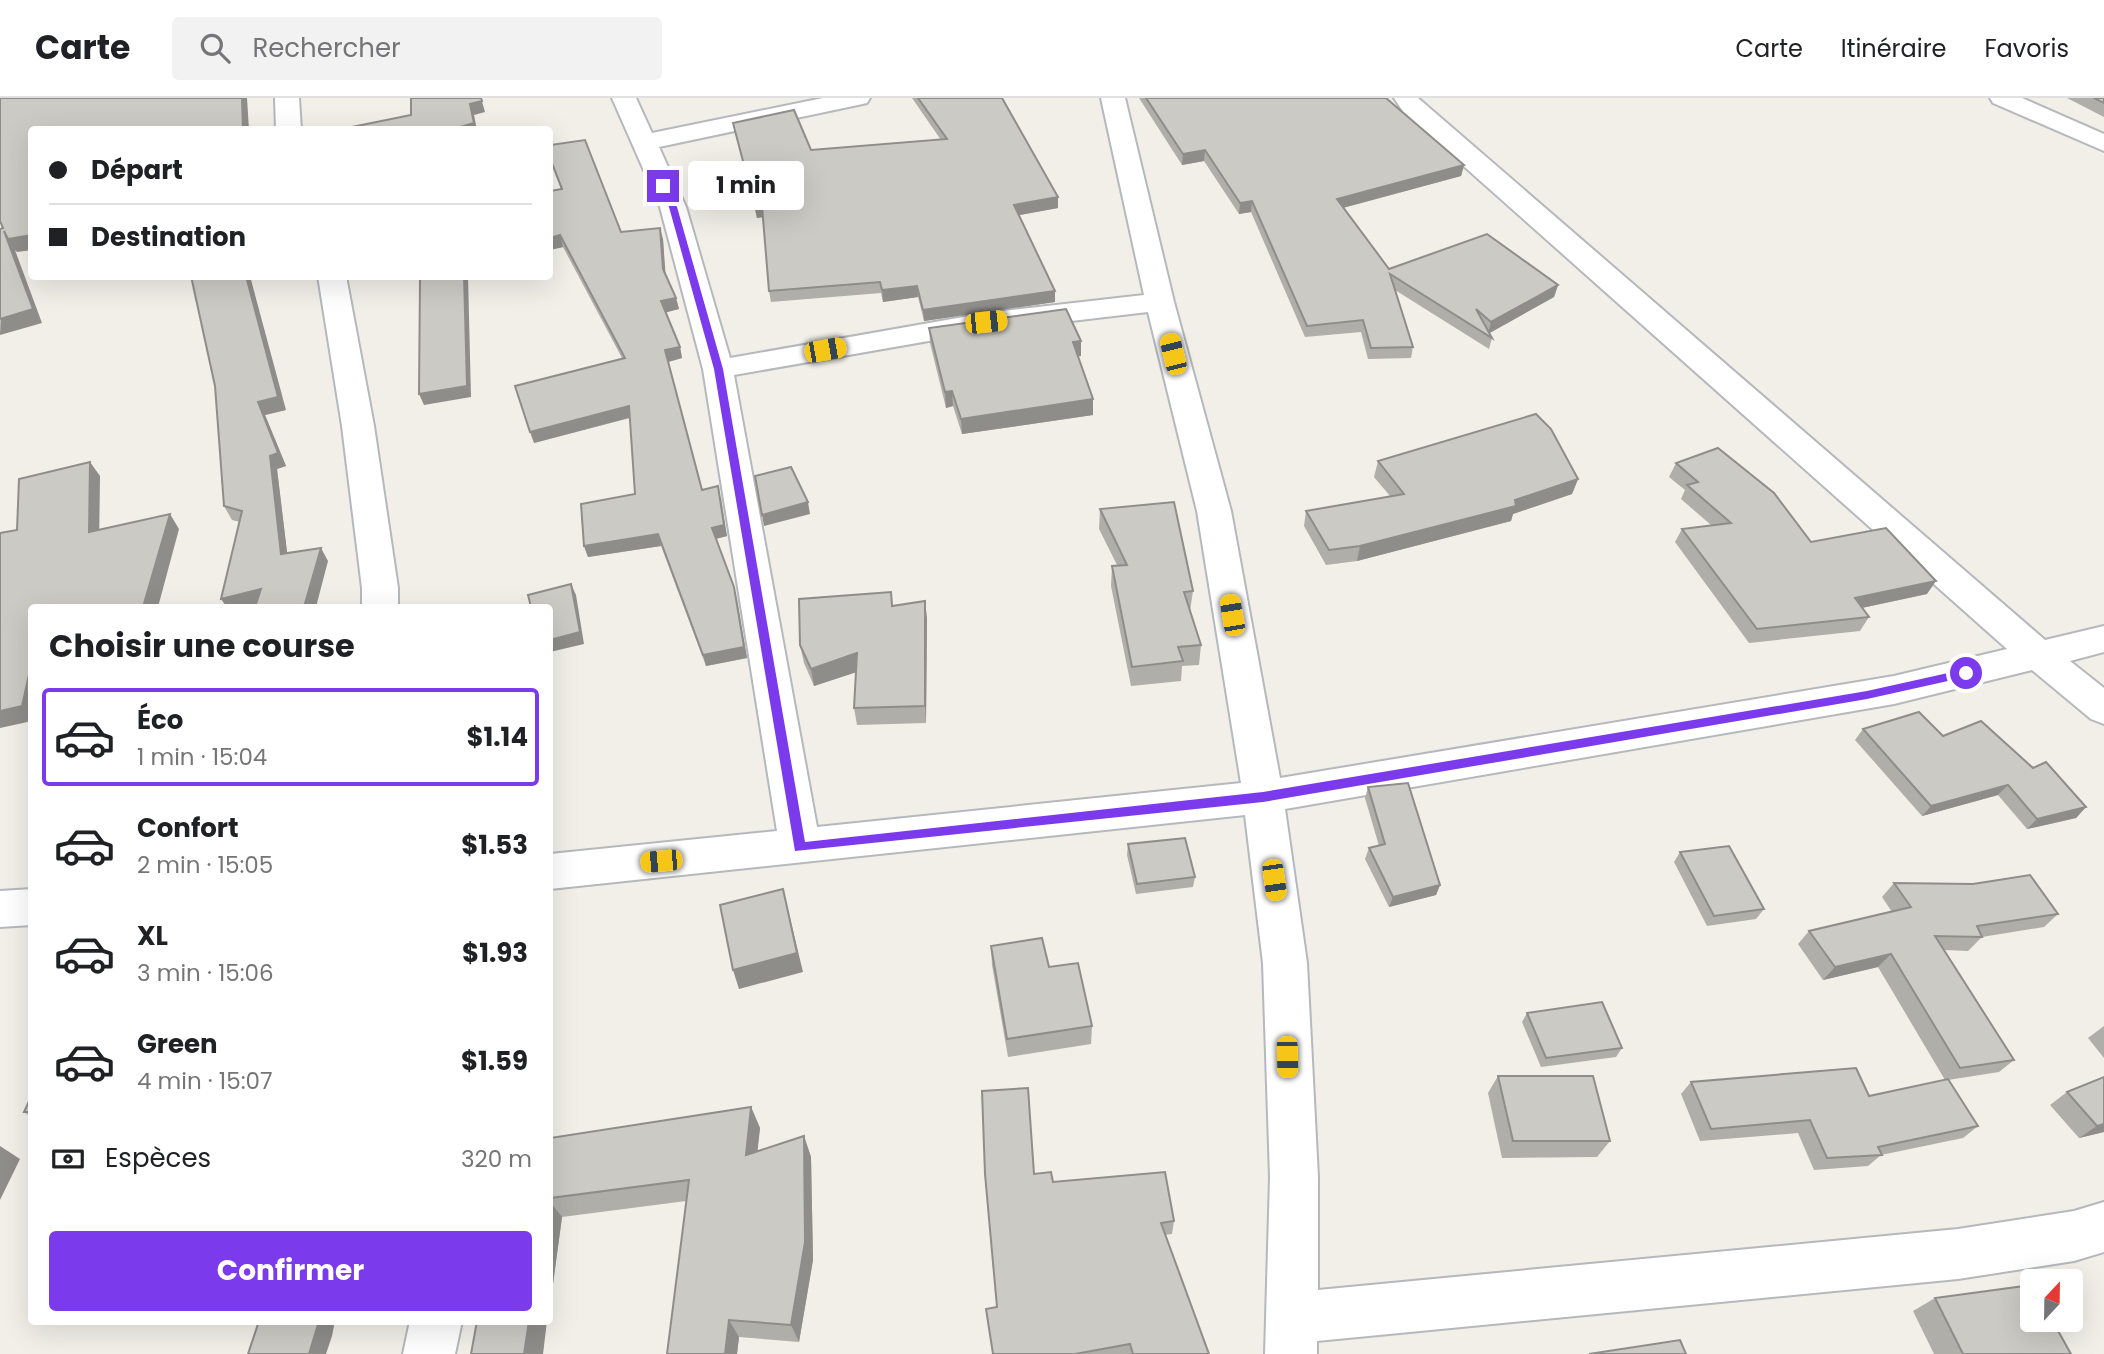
<!DOCTYPE html>
<html lang="fr">
<meta charset="utf-8">
<style>
body{margin:0;font-family:Poppins,sans-serif;background:#f2f2f2;color:#202124;height:100vh;display:flex;flex-direction:column;font-size:26px;white-space:nowrap}
*{box-sizing:border-box;margin:0}
p{font-size:23px;color:#757577}
.icon{flex:none;width:38px;height:38px;fill:none;stroke:currentColor;stroke-width:2;stroke-linecap:round;stroke-linejoin:round}
.map{position:relative;flex:1;overflow:hidden}
.side{position:absolute;left:28px;top:506px;width:525px;height:721px;display:flex;flex-direction:column;background:#fff;border-radius:7px;box-shadow:0 7px 28px #0002}
.side>*{flex:none}
.guide{position:absolute;left:28px;top:28px;width:525px;height:154px;border-radius:7px;box-shadow:0 7px 28px #0002;display:grid;align-content:center;height:154px;padding:0 21px;background:#fff}
.needle{width:46px;rotate:22deg}
.controls{position:absolute;left:2020px;top:1171px;display:grid;gap:14px}
.controls a{display:grid;place-items:center;width:63px;height:63px;border-radius:7px;background:#fff;box-shadow:0 7px 28px #0002;font-size:35px}
.end{position:absolute;width:32px;height:32px;margin:-16px;border:9px solid #7c3aed;background:#fff;box-shadow:0 0 0 4px #fff}
.from{border-radius:50%}
.bubble{position:absolute;height:49px;border-radius:7px;background:#fff;box-shadow:0 7px 28px #0002;font-size:23px;font-weight:700;line-height:49px;text-align:center}
.car{position:absolute;width:21px;height:42px;margin:-21px -10px;border-radius:9px;box-shadow:0 0 5px 2px #0007;background:linear-gradient(#f5c518 24%,#345 0 40%,#f5c518 0 76%,#345 0 86%,#f5c518 0)}
.guide b{display:flex;align-items:center;gap:24px;height:66px;font-size:26px}
.guide b+b{border-top:2px solid #e0e0e0}
.guide i{width:18px;height:18px;background:#202124}
ul{padding:0;list-style:none}
li{display:flex;align-items:center;gap:21px;height:98px;margin:0 14px 10px;padding:0 7px;border:4px solid transparent;border-radius:7px}
li div{flex:1}
li b{display:block;font-size:26px}
li em{font-style:normal;font-weight:700}
li.active{border-color:#7c3aed}
li>.icon{width:63px;height:63px;stroke-width:1.5}
h2{padding:0 21px;font-size:32px;line-height:84px}
.pay{display:flex;align-items:center;gap:18px;height:77px;padding:0 21px;font-size:26px}
.pay p{margin-inline-start:auto}
.primary-button{display:flex;gap:14px;margin-top:auto;padding:14px 21px}
.primary-button a{flex:1;height:80px;border-radius:7px;background:#7c3aed;color:#fff;font-size:28px;font-weight:700;line-height:80px;text-align:center}
header{display:flex;align-items:center;gap:42px;box-sizing:border-box;height:98px;padding:0 35px;background:#fff;border-bottom:2px solid #e0e0e0}
header strong{font-size:33px}
nav{display:flex;gap:38px;margin-inline-start:auto;font-size:24px}
.search{width:490px;height:63px;background:#f2f2f2;display:flex;align-items:center;gap:18px;box-sizing:border-box;padding:0 24px;border-radius:7px;color:#757577;font-size:26px}
.map>svg:first-child{display:block}
.lines{fill:none;stroke-linecap:round;stroke-linejoin:round}
.street-casing{stroke:#b5b8bc;stroke-width:4}
.street{fill:#fff;fill-rule:evenodd}
.wall{fill:#afaea9}
.shaded-wall{fill:#8f8d8a}
.building{fill:#cccac5;stroke:#8f8d8a;stroke-width:2}
.route{fill:#7c3aed}
</style>
<header>
<strong>Carte</strong>
<div class="search"><svg class="icon" aria-label="search" viewBox="0 0 24 24"><circle cx="10" cy="10" r="6"/><path d="M15 15l6 6"/></svg>Rechercher</div>
<nav><a>Carte</a><a>Itinéraire</a><a>Favoris</a></nav>
</header>
<div class="map">
<svg width="2104" height="1256" viewBox="0 0 2104 1256">
<rect width="100%" height="100%" fill="#f1efe8"/>
<g class="lines">
<g class="street-casing">
<g id="street">
<path d="M275 0H299L301 32H276Z"/>
<path d="M612 0H636L652 35 823 0H870L867 5 858 7 659 49 686 109 730 260 986 215 1144 197 1101 0H1125L1174 204 1231 413 1280 680 1894 578 2007 551 1404 15 1394 0H1418L2045 542 2104 528V554L2070 563 2104 590V626L2091 621 2032 572 1894 606 1285 711 1307 865 1318 1079V1192L1958 1131 2074 1113 2104 1104V1154L2074 1163 1958 1181 1317 1243V1256H1265L1270 1079 1263 865 1245 717 550 791V756L777 733 703 271 660 109ZM1148 214 1197 413 1241 685 817 729 734 277 986 233Z"/>
<path d="M1990 0H2022L2104 36V53L1993 5Z"/>
<path d="M318 178H346L374 328 398 490V509H362V490L342 328Z"/>
<path d="M32 791V827L0 829V793Z"/>
<path d="M410 1223H462L455 1256H403Z"/>
</g>
</g>
<use href="#street" class="street"/>
</g>
<g class="wall">
<path d="M912 0H1002L1058 99V110L1019 117 1055 193V204L924 223 918 199 883 204 881 195 771 204 769 193 763 119 757 120 733 25 811 52 941 42Z"/>
<path d="M1139 0H1386L1464 67 1461 78 1343 110 1389 171 1558 187 1554 199 1489 235 1492 240 1489 251 1395 192 1413 249 1411 260 1368 261 1361 234 1305 239 1251 114 1239 116 1204 63 1182 67Z"/>
<path d="M2067 0H2104V19Z"/>
<path d="M550 47 621 134 663 141 665 177 676 200 679 211 665 214 680 249 682 260 668 264 702 392 721 399 727 438 716 441 737 500 747 560 706 568 661 448 588 459 584 448 635 396 630 320 534 345 622 260 563 149 550 152 561 91 550 62Z"/>
<path d="M929 230 1081 243V258H1078L1093 317 962 336 953 308 946 310 930 245Z"/>
<path d="M215 288 286 312 265 317 286 368 277 371 287 455 328 463 256 507 227 509 221 501 240 424 232 422 224 408Z"/>
<path d="M1378 363 1578 381 1572 396 1513 416 1511 423 1357 463 1326 467 1304 428 1306 413 1390 398 1374 379Z"/>
<path d="M1676 365 1811 444 1927 496 1862 510 1869 519 1860 533 1749 545 1675 444 1682 431 1711 427 1681 401 1685 392 1669 379Z"/>
<path d="M1100 411 1193 493 1190 513 1201 547 1199 567 1182 568 1181 583 1131 588 1111 488 1112 468 1117 467 1099 431Z"/>
<path d="M891 494 893 508 927 520 926 625 857 627 854 610 856 574 814 588 804 565 800 547Z"/>
<path d="M1863 631 1943 638 2033 670 2086 709 2076 720 2027 731 1998 697 1922 718 1855 642Z"/>
<path d="M1368 689 1440 787 1436 797 1389 809 1365 761 1369 750 1379 748 1365 700Z"/>
<path d="M1128 746 1195 779 1193 789 1136 796 1127 757Z"/>
<path d="M1680 754 1764 811 1756 821 1707 828 1674 764Z"/>
<path d="M1894 785 2058 816 2044 829 1982 839 1968 853 1944 852 2014 962 1999 974 1948 982 1978 1028 1963 1040 1881 1057 1868 1068 1814 1072 1798 1035 1700 1043 1681 996 1691 984 1869 998 1945 982 1878 869 1823 882 1798 846 1809 833 1892 814 1882 799Z"/>
<path d="M991 848 1049 869 1092 928 1091 946 1008 959 992 867Z"/>
<path d="M1527 915 1622 950 1616 959 1541 969 1522 924Z"/>
<path d="M2104 928V960L2088 940Z"/>
<path d="M1498 978 1610 1043 1597 1059 1502 1060 1488 995Z"/>
<path d="M2067 994 2104 1034 2079 1040 2050 1007Z"/>
<path d="M32 997V1020L24 1014Z"/>
<path d="M751 1009 760 1030 757 1053 804 1038 811 1059 813 1162 799 1244 739 1239 737 1256H667L686 1103 562 1119 550 1208V1040Z"/>
<path d="M1034 1076 1053 1084 1174 1123 1172 1136 1165 1137 1209 1256H992L997 1209Z"/>
<path d="M1935 1200 2071 1256H1934L1913 1213Z"/>
</g>
<g class="shaded-wall">
<path d="M242 0H247L249 32H243Z"/>
<path d="M481 0 485 14 474 17 477 32H450L470 6Z"/>
<path d="M1205 52 1204 63 1182 67 1183 56Z"/>
<path d="M1464 67 1461 78 1335 112 1337 101Z"/>
<path d="M1058 99V110L1014 118V107Z"/>
<path d="M1252 103 1251 114 1239 116 1240 105Z"/>
<path d="M762 108 764 119 757 120 755 109Z"/>
<path d="M660 130 663 141 666 182 663 171Z"/>
<path d="M4 133 32 137V152L17 154 15 152 42 225 0 237Z"/>
<path d="M560 137 563 149 550 152V140Z"/>
<path d="M246 178H250L286 312 265 317 286 368 277 371 289 470 281 456 258 304Z"/>
<path d="M464 178H468L471 299 424 307 419 296Z"/>
<path d="M1558 187 1554 199 1488 236 1491 224Z"/>
<path d="M917 188 918 199 883 204 882 192Z"/>
<path d="M1055 193V204L924 223 923 212Z"/>
<path d="M676 200 679 211 664 215 661 203Z"/>
<path d="M1081 243V258L1073 259V244Z"/>
<path d="M680 249 682 260 668 264 665 252Z"/>
<path d="M952 293 953 308 946 310 945 294Z"/>
<path d="M1093 301V317L962 336 961 321Z"/>
<path d="M629 308 632 319 534 345 530 334Z"/>
<path d="M90 364 100 378 99 449 89 434Z"/>
<path d="M1578 381 1572 396 1513 416 1511 423 1357 463 1360 448 1515 402Z"/>
<path d="M718 388 727 438 715 441 712 430Z"/>
<path d="M808 404 810 416 764 428 762 417Z"/>
<path d="M170 416 179 431 158 509H143Z"/>
<path d="M658 436 661 448 588 459 584 448Z"/>
<path d="M321 450 328 463 316 509H304Z"/>
<path d="M1936 483 1927 496 1847 513 1855 500Z"/>
<path d="M571 486 576 497 584 546 550 554V542Z"/>
<path d="M734 489 747 560 706 568 703 557Z"/>
<path d="M261 491 269 504 248 509H227L221 501Z"/>
<path d="M925 503 927 520 926 625 925 608Z"/>
<path d="M857 555 860 573 814 588 811 571Z"/>
<path d="M32 563V623L0 630V613Z"/>
<path d="M2008 687 1998 697 1922 718 1931 708Z"/>
<path d="M2086 709 2076 720 2027 731 2037 721Z"/>
<path d="M1440 787 1436 797 1389 809 1393 799Z"/>
<path d="M783 791 803 874 739 891 733 872Z"/>
<path d="M1891 856 1878 869 1823 882 1835 869Z"/>
<path d="M751 1009 760 1030 755 1077 746 1057Z"/>
<path d="M2104 1026V1034L2079 1040 2097 1028Z"/>
<path d="M804 1038 811 1059 813 1162 799 1244 791 1227Z"/>
<path d="M0 1048 20 1061 0 1102Z"/>
<path d="M550 1104 562 1119 550 1208Z"/>
<path d="M729 1222 739 1239 737 1256H725Z"/>
<path d="M319 1223H335L332 1238 326 1256H309Z"/>
<path d="M529 1223H547L543 1256H524Z"/>
</g>
<g class="building">
<path d="M0 0H242L243 32H32V137L8 141 4 133 33 211 0 221V131L3 130 0 123Z"/>
<path d="M411 0H481L482 3 470 6 474 25 450 32H348L347 30 411 17Z"/>
<path d="M918 0H1002L1058 99 1014 107 1055 193 923 212 917 188 882 192 880 184 769 193 762 108 755 109 733 25 794 12 811 52 947 41Z"/>
<path d="M1146 0H1386L1464 67 1337 101 1389 171 1487 136 1558 187 1491 224 1476 211 1492 240 1390 176 1413 249 1371 250 1363 222 1307 228 1252 103 1240 105 1205 52 1183 56Z"/>
<path d="M2094 0H2104V5Z"/>
<path d="M585 42 621 134 660 130 663 171 676 200 661 203 680 249 665 252 702 392 718 388 724 427 712 430 734 489 744 549 703 557 658 436 584 448 581 406 635 396 629 308 530 334 515 288 625 260 560 137 550 140V93L562 91 550 60V47Z"/>
<path d="M191 178H246L278 299 258 304 278 355 270 358 281 456 321 450 304 509H255L261 491 221 501 242 413 224 408 215 288Z"/>
<path d="M419 178H464L467 288 419 296 420 181Z"/>
<path d="M1066 211 1081 243 1073 244 1093 301 961 321 952 293 945 294 929 230Z"/>
<path d="M1536 316 1551 331 1578 381 1515 402 1516 408 1360 448 1329 452 1306 413 1404 396 1378 363Z"/>
<path d="M1718 350 1774 395 1811 444 1886 430 1936 483 1855 500 1869 519 1757 531 1682 431 1731 425 1687 387 1698 384 1676 365Z"/>
<path d="M90 364 89 434 170 416 143 509H32V563L22 608 0 613V435L17 432 19 381Z"/>
<path d="M791 369 808 404 762 417 755 378Z"/>
<path d="M1174 404 1193 493 1184 494 1201 547 1178 549 1183 563 1132 569 1112 468 1127 467 1100 411Z"/>
<path d="M571 486 580 534 550 542V509H531L528 497Z"/>
<path d="M891 494 892 508 925 503V608L854 610 857 555 811 571 800 547 799 501Z"/>
<path d="M1919 614 1943 638 1981 623 2033 670 2046 664 2086 709 2037 721 2008 687 1931 708 1863 631Z"/>
<path d="M1408 685 1440 787 1393 799 1369 750 1385 746 1368 689Z"/>
<path d="M1185 740 1195 779 1137 786 1128 746Z"/>
<path d="M1729 748 1764 811 1714 818 1680 754Z"/>
<path d="M2030 777 2058 816 1977 828 1982 839 1935 838 2014 962 1960 970 1891 856 1835 869 1809 833 1911 809 1894 785 1973 786Z"/>
<path d="M783 791 797 855 733 872 720 807Z"/>
<path d="M1042 840 1049 869 1078 865 1092 928 1007 941 991 848Z"/>
<path d="M1602 904 1622 950 1546 960 1527 915Z"/>
<path d="M1856 970 1869 998 1948 981 1978 1028 1878 1049 1882 1057 1827 1060 1810 1022 1711 1031 1691 984Z"/>
<path d="M1498 978H1593L1610 1043H1513Z"/>
<path d="M2104 979V1026L2097 1028 2067 994Z"/>
<path d="M1028 990 1034 1076 1051 1074 1053 1084 1165 1074 1174 1123 1161 1125 1209 1256H1133L1130 1246 1075 1256H993L986 1211 997 1209 985 1076 982 993Z"/>
<path d="M32 997V1014H24Z"/>
<path d="M751 1009 746 1057 804 1038 805 1144 791 1227 729 1222 725 1256H667L689 1082 550 1100V1040Z"/>
<path d="M2032 1187V1222H2052L2071 1256H1963L1935 1200Z"/>
<path d="M259 1223H319L309 1256H248Z"/>
<path d="M477 1223H529L524 1256H471Z"/>
<path d="M1680 1242 1686 1256H1589Z"/>
</g>
<path class="route" d="M663 85 667 88 677 109 723 271 805 744 1263 694 1867 593 1966 571 1971 575 1966 579 1867 601 1263 704 795 753 714 271 669 109 659 88Z"/>
</svg>
<div class="controls">
<a><svg class="needle" viewBox="-14 -14 28 28"><path d="M0-13l5 13h-10z" fill="#e53935"/><path d="M0 13l5-13h-10z" fill="#757577"/></svg></a>
</div>
<i class="end from" style="left:1966px;top:575px"></i>
<i class="end" style="left:663px;top:88px"></i>
<div class="bubble" style="left:688px;top:63px;width:116px">1 min</div>
<i class="car" style="left:986px;top:224px;rotate:84deg"></i>
<i class="car" style="left:825px;top:252px;rotate:80deg"></i>
<i class="car" style="left:1173px;top:256px;rotate:346deg"></i>
<i class="car" style="left:1232px;top:517px;rotate:350deg"></i>
<i class="car" style="left:661px;top:763px;rotate:265deg"></i>
<i class="car" style="left:1274px;top:782px;rotate:172deg"></i>
<i class="car" style="left:1287px;top:959px;rotate:179deg"></i>
<div class="guide">
<b><i class="from"></i>Départ</b>
<b><i></i>Destination</b>
</div>
<section class="side">
<h2>Choisir une course</h2>
<ul>
<li class="active"><svg class="icon" aria-label="car" viewBox="0 0 24 24"><path d="M5 17H2v-5l4-1 3-4h7l3 4 3 1v5h-3M9 17h6M6 11h13"/><circle cx="7" cy="17" r="2"/><circle cx="17" cy="17" r="2"/></svg><div><b>Éco</b><p>1 min · 15:04</p></div><em>$1.14</em></li>
<li><svg class="icon" aria-label="car" viewBox="0 0 24 24"><path d="M5 17H2v-5l4-1 3-4h7l3 4 3 1v5h-3M9 17h6M6 11h13"/><circle cx="7" cy="17" r="2"/><circle cx="17" cy="17" r="2"/></svg><div><b>Confort</b><p>2 min · 15:05</p></div><em>$1.53</em></li>
<li><svg class="icon" aria-label="car" viewBox="0 0 24 24"><path d="M5 17H2v-5l4-1 3-4h7l3 4 3 1v5h-3M9 17h6M6 11h13"/><circle cx="7" cy="17" r="2"/><circle cx="17" cy="17" r="2"/></svg><div><b>XL</b><p>3 min · 15:06</p></div><em>$1.93</em></li>
<li><svg class="icon" aria-label="car" viewBox="0 0 24 24"><path d="M5 17H2v-5l4-1 3-4h7l3 4 3 1v5h-3M9 17h6M6 11h13"/><circle cx="7" cy="17" r="2"/><circle cx="17" cy="17" r="2"/></svg><div><b>Green</b><p>4 min · 15:07</p></div><em>$1.59</em></li>
</ul>
<div class="pay"><svg class="icon" aria-label="cash" viewBox="0 0 24 24"><path d="M3 7h18v10H3z"/><circle cx="12" cy="12" r="2"/></svg>Espèces<p>320 m</p></div>
<div class="primary-button"><a>Confirmer</a></div>
</section>
</div>
